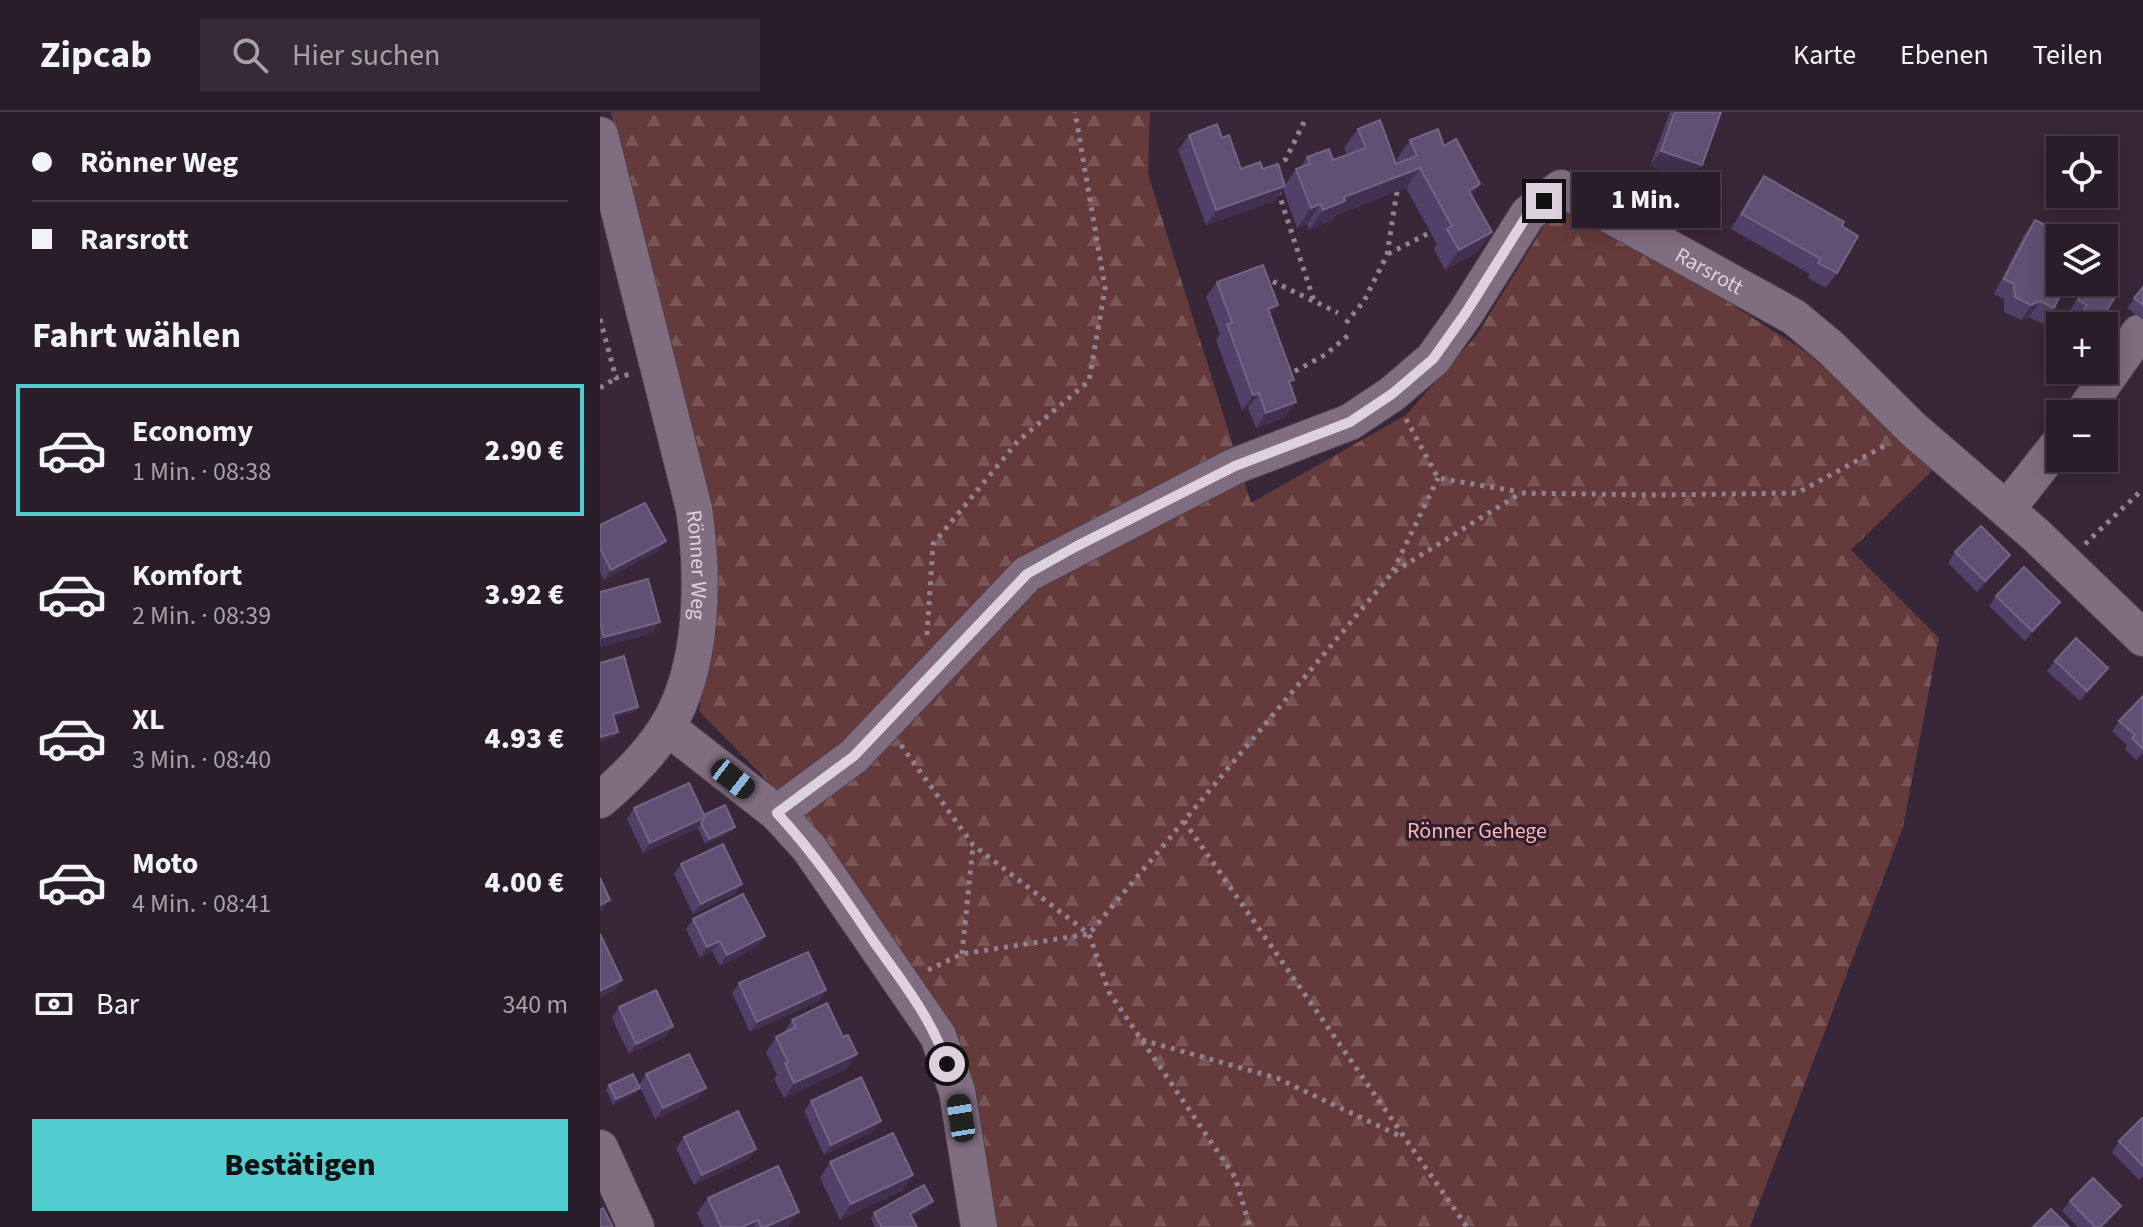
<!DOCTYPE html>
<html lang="de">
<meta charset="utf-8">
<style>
body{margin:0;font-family:"Source Sans 3",sans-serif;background:#362a36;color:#f1f3f6;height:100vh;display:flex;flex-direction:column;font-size:30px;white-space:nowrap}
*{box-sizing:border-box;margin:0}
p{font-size:26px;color:#a5a2a8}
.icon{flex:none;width:44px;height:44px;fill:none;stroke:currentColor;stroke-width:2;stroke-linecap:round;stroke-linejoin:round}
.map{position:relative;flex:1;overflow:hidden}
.details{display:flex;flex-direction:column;background:#2a1d2a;width:600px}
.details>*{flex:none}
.hud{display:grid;align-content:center;height:176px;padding:0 32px;background:#2a1d2a}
.controls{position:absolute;left:1446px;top:24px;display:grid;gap:16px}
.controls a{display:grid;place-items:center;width:72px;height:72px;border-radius:0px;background:#2a1d2a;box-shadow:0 4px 20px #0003,0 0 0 2px #463b47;font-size:40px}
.end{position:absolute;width:36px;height:36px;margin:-18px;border:10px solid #dcd1dc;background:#111;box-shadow:0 0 0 4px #111}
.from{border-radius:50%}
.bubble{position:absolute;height:56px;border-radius:0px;background:#2a1d2a;box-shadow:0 4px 20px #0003,0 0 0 2px #463b47;font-size:26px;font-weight:800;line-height:56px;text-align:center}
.car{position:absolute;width:24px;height:48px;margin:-24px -12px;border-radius:10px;box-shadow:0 0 6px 2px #0007;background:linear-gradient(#222 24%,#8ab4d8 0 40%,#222 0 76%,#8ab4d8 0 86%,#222 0)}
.hud b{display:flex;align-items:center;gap:28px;height:76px;font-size:30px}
.hud b+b{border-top:2px solid #463b47}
.hud i{width:20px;height:20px;background:#f1f3f6}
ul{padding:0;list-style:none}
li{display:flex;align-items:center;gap:24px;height:132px;margin:0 16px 12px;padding:0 16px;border:4px solid transparent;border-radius:0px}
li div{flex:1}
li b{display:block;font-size:30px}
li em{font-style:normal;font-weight:800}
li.current{border-color:#52cdcf}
li>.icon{width:72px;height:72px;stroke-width:1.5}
h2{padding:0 32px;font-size:36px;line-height:96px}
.pay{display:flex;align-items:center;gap:20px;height:88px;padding:0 32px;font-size:30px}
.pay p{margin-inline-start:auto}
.cta{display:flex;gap:16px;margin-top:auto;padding:16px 32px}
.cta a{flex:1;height:92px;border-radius:0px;background:#52cdcf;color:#111;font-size:32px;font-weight:800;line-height:92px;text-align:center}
header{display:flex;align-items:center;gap:48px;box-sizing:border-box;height:112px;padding:0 40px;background:#2a1d2a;border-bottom:2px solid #463b47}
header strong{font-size:38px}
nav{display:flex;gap:44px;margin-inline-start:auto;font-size:28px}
.search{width:560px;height:72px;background:#362a36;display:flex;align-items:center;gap:20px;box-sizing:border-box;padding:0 28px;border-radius:0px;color:#a5a2a8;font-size:30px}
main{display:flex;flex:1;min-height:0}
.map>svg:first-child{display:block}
.forest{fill:url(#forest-firs)}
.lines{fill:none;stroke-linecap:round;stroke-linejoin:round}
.minor-casing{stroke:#504250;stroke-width:38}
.path{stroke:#908290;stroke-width:5;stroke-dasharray:4 6;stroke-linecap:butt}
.minor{stroke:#816d80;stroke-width:36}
.wall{fill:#514168}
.shaded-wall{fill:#41304f}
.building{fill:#605074;stroke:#746484;stroke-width:2}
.route{stroke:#dcd1dc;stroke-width:10}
.labels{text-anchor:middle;stroke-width:6;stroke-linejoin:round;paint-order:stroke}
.street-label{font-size:22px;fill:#dcd1dc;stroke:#2e1e2d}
.park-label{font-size:22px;fill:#fbb6b5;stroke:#2e1e2d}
</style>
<header>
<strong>Zipcab</strong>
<div class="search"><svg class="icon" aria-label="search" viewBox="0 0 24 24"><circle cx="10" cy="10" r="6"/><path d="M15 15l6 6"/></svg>Hier suchen</div>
<nav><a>Karte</a><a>Ebenen</a><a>Teilen</a></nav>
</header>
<main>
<section class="details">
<div class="hud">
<b><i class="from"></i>Rönner Weg</b>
<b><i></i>Rarsrott</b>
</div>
<h2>Fahrt wählen</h2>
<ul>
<li class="current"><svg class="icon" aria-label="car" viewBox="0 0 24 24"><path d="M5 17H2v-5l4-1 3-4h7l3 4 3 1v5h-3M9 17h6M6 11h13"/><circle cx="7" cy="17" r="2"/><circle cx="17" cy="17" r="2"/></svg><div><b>Economy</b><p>1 Min. · 08:38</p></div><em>2.90 €</em></li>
<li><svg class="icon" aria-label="car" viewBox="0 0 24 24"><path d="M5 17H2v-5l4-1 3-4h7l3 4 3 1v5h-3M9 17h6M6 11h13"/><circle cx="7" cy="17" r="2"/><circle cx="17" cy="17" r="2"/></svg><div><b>Komfort</b><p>2 Min. · 08:39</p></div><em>3.92 €</em></li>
<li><svg class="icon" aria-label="car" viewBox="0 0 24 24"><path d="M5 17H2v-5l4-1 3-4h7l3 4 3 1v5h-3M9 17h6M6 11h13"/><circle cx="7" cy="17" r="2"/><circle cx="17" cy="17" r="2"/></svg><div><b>XL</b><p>3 Min. · 08:40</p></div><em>4.93 €</em></li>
<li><svg class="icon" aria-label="car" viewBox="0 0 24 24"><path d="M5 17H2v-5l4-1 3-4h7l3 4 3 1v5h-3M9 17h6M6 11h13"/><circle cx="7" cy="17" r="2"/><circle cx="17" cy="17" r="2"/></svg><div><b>Moto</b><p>4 Min. · 08:41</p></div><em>4.00 €</em></li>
</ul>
<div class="pay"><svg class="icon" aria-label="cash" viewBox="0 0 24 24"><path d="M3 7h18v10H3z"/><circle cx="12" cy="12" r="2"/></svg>Bar<p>340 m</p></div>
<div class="cta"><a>Bestätigen</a></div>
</section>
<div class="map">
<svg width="1543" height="1115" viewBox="0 0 1543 1115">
<defs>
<pattern id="forest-firs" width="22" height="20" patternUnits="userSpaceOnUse" patternTransform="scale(2)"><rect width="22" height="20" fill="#653a3a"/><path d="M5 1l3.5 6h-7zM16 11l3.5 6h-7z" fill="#7a5556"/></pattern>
</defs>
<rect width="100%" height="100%" fill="#382738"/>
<path class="forest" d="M11 0H550L548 62 651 391 806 303 876 224 957 93 1131 192 1206 240 1338 353 1251 438 1339 526 1303 715 1150 1115H390L366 977 202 704 99 599 117 498 50 152Z"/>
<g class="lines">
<g class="minor-casing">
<g id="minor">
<path id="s1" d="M0 23 94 397C104 464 104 555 67 615 50 642 25 667 0 688"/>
<path d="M1482 302 1539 221"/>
<path d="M1407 397 1460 330"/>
<path d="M67 615 177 701 209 736 338 924 357 979 379 1115"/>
<path id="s2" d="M177 701 254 644 427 462 635 354 750 310 792 282 833 247 865 202 928 102 961 76 1194 205 1230 235 1314 318 1436 423 1543 526"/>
<path d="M0 1036 36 1115"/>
</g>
</g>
<g class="path">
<path d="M676 55 686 47 706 6"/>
<path d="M678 79 714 189 738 201"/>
<path d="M788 142 831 120"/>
<path d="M664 165 713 189"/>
<path d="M0 207 16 266 30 262"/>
<path d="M746 211 764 189 787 143 797 79"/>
<path d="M686 264 725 243 752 220"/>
<path d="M0 276 16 266"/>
<path d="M806 307 838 366 920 380"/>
<path d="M1485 432 1543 377"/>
<path d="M793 459 838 366"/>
<path d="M327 523 333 432 418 329 489 269 505 176 475 0"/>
<path d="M301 633 373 733 489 822 509 880 635 1065 650 1115"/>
<path d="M584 709 867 1115"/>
<path d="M362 842 373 734"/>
<path d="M328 858 362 842 489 822 792 461 921 381 1054 383 1197 381 1288 332"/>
<path d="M542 928 677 966 802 1025"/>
</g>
<use href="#minor" class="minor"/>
</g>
<g class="wall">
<path d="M1070 0H1121L1091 68 1050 54Z"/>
<path d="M758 17 796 52H798L797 47 810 28 844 34 872 84 878 140 845 158 834 137 837 132 806 76 736 103 732 109 709 118 707 112 697 116 683 77 675 89 606 113 578 38 589 23 622 26 641 57H663L685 73 696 57 700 56 707 45 733 48 747 43 744 36Z"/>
<path d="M1164 64 1242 114 1237 161 1226 176 1208 166 1210 162 1131 117 1153 79Z"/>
<path d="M1435 108 1457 124 1454 196 1443 212 1429 205 1421 208 1404 200V187L1394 182 1424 123Z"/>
<path d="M617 170 670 204 696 290 685 305 656 316 648 296 642 298 616 228 620 222 606 185Z"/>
<path d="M1488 170 1499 211 1504 214H1473L1480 203 1470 198Z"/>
<path d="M1543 175V208L1527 196Z"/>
<path d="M1470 258H1495L1487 269 1470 259Z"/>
<path d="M0 413 58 439 4 468 0 460Z"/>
<path d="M1355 440 1403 453 1377 480 1348 451Z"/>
<path d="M0 480 60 510 52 521 0 535Z"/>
<path d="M1396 484 1453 500 1425 529 1389 494Z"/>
<path d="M1455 549 1508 556 1501 566 1480 589 1447 559Z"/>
<path d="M1543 584V641L1536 648 1525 637 1527 633 1512 619 1519 609Z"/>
<path d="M34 696 104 703 132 720 105 732 98 716 43 741 27 707Z"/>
<path d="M81 752 135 782 93 802 74 762Z"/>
<path d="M93 807 157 835 120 854 112 839 100 846 86 817Z"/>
<path d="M139 871 226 878 219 889 150 920 132 881Z"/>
<path d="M19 895 73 914 65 925 29 942 12 906Z"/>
<path d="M192 908 243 925 257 942 246 957 184 986 174 967 177 963 166 940 176 925 183 922Z"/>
<path d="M46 962 106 976 98 986 55 1007 39 973Z"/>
<path d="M9 973 36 981 13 993 6 978Z"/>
<path d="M211 989 274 1019 224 1043 204 999Z"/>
<path d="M1543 1006V1064L1539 1068 1512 1040 1519 1029Z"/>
<path d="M84 1025 156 1037 149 1047 94 1073 76 1036Z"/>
<path d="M230 1050 303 1078 240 1108 220 1066Z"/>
<path d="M108 1086 188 1115H104L97 1101Z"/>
<path d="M333 1089 330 1094 311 1105 317 1115H275L271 1107 274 1101Z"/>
<path d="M1470 1089 1514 1104 1503 1115H1478L1462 1099Z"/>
</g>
<g class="shaded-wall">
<path d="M1061 39 1102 53 1091 68 1050 54Z"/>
<path d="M820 56 806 76 736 103 732 109 709 118 723 98 744 85Z"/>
<path d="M880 72 867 92 869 79Z"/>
<path d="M685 74 675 89 606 113 616 98Z"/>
<path d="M721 92 707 112 697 116 711 96Z"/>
<path d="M892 120 878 140 845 158 859 138Z"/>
<path d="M1440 189 1429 205 1421 208 1431 193Z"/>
<path d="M678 193 668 208V197Z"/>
<path d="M659 281 648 296 642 298 653 283Z"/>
<path d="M696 290 685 305 656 316 666 301Z"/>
<path d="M66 429 58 439 4 468 11 458Z"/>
<path d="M1410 443 1403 453 1377 480 1385 469Z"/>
<path d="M1460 490 1453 500 1425 529 1432 519Z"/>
<path d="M60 510 52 521 0 535V531L4 525Z"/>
<path d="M1508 556 1501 566 1480 589 1487 579Z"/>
<path d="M38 595 35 600 10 607 13 602Z"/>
<path d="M18 620 15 625 0 630V625Z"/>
<path d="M105 705 98 716 43 741 50 731Z"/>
<path d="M135 715 132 720 105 732 109 727Z"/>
<path d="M142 772 135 782 93 802 101 792Z"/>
<path d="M10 788 3 798 0 800V793Z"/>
<path d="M165 824 157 835 120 854 127 843Z"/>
<path d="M120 829 112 839 100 846 107 835Z"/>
<path d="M22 868 15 879 0 886V879Z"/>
<path d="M226 878 219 889 150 920 157 910Z"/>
<path d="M73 914 65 925 29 942 36 932Z"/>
<path d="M257 942 246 957 184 986 194 971Z"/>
<path d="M40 976 36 981 13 993 16 987Z"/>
<path d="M106 976 98 986 55 1007 63 996Z"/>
<path d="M281 1009 274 1019 224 1043 231 1033Z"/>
<path d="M156 1037 149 1047 94 1073 102 1063Z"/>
<path d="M313 1063 303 1078 240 1108 251 1092Z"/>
<path d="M333 1089 330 1094 306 1108 310 1102Z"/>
<path d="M1521 1094 1514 1104 1503 1115H1500Z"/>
<path d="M199 1100 188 1115H165Z"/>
<path d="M158 1108 153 1115H142Z"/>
</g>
<g class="building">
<path d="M1075 0H1121L1102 53 1061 39Z"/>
<path d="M780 8 796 52 817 44 810 28 838 17 844 34 856 27 880 72 869 79 892 120 859 138 847 117 852 114 820 56 744 85 745 89 723 98 721 92 711 96 696 57 710 52 707 45 729 37 733 48 766 36 758 17Z"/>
<path d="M617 12 622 26 629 23 641 57 660 50 663 57 678 52 685 74 616 98 589 23Z"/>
<path d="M1164 64 1244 110 1242 114 1258 124 1237 161 1218 151 1221 147 1142 102Z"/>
<path d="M1435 108 1459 120 1457 124 1460 126V170H1467L1454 196 1440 189 1431 193 1415 185 1414 172 1404 167Z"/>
<path d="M663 153 678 193 668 197 694 268 689 269 696 290 666 301 659 281 653 283 627 212 632 211 617 170Z"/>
<path d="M1488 170H1502L1518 180 1499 211 1517 222 1504 244V214H1474L1487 193 1478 188Z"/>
<path d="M1543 175V193L1534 186Z"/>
<path d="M45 391 66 429 11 458 0 436V413Z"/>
<path d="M1381 414 1410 443 1385 469 1355 440Z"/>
<path d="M1424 455 1460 490 1432 519 1396 484Z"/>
<path d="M48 467 60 510 4 525 0 510V480Z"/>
<path d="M1476 526 1508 556 1487 579 1455 549Z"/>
<path d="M24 544 38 595 13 602 18 620 0 625V551Z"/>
<path d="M1543 584V637L1532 626 1535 623 1519 609Z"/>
<path d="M89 671 105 705 50 731 34 696Z"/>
<path d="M125 693 135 715 109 727 101 711 105 705 104 703Z"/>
<path d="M123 732 142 772 101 792 81 752Z"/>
<path d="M0 766 10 788 0 793Z"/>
<path d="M143 782 165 824 127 843 120 829 107 835 93 807Z"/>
<path d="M0 822 22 868 0 879Z"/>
<path d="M208 840 226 878 157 910 139 871Z"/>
<path d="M56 878 73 914 36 932 19 895Z"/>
<path d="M227 891 243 925 248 923 257 942 194 971 185 951 188 950 176 925 196 915 192 908Z"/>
<path d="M89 942 106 976 63 996 46 962Z"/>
<path d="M33 962 40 976 16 987 9 973Z"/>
<path d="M261 965 281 1009 231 1033 211 989Z"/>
<path d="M138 999 156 1037 102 1063 84 1025Z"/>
<path d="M1542 1006H1543V1054L1519 1029Z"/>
<path d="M293 1021 313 1063 251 1092 230 1050Z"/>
<path d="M178 1054 199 1100 165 1115H161L158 1108 142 1115H121L108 1086Z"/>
<path d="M1493 1066 1521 1094 1500 1115H1495L1470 1089Z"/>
<path d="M324 1073 333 1089 310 1102 317 1115H282L274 1101Z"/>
<path d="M3 1096 13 1115H0V1098Z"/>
<path d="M1451 1097 1469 1115H1433Z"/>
</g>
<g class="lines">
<path class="route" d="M347 952C332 907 302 869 274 830 244 785 214 741 177 701L254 644 427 462 475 435 635 354 750 310 792 282 833 247 865 202 928 102 944 89"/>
</g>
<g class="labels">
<g class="street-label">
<text dy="8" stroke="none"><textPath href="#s2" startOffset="1194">Rarsrott</textPath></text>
<text dy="8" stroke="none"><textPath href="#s1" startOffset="442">Rönner Weg</textPath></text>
</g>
<g class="park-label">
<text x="877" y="726">Rönner Gehege</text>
</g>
</g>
</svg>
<div class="controls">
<a><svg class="icon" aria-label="locate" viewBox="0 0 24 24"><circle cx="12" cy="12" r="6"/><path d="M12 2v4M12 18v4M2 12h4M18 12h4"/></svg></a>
<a><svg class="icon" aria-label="layers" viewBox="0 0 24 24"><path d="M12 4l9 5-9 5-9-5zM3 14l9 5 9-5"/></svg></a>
<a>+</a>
<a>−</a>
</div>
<i class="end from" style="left:347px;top:952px"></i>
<i class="end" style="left:944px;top:89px"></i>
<div class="bubble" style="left:972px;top:60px;width:148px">1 Min.</div>
<i class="car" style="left:133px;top:667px;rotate:128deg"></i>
<i class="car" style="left:361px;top:1006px;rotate:351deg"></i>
</div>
</main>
